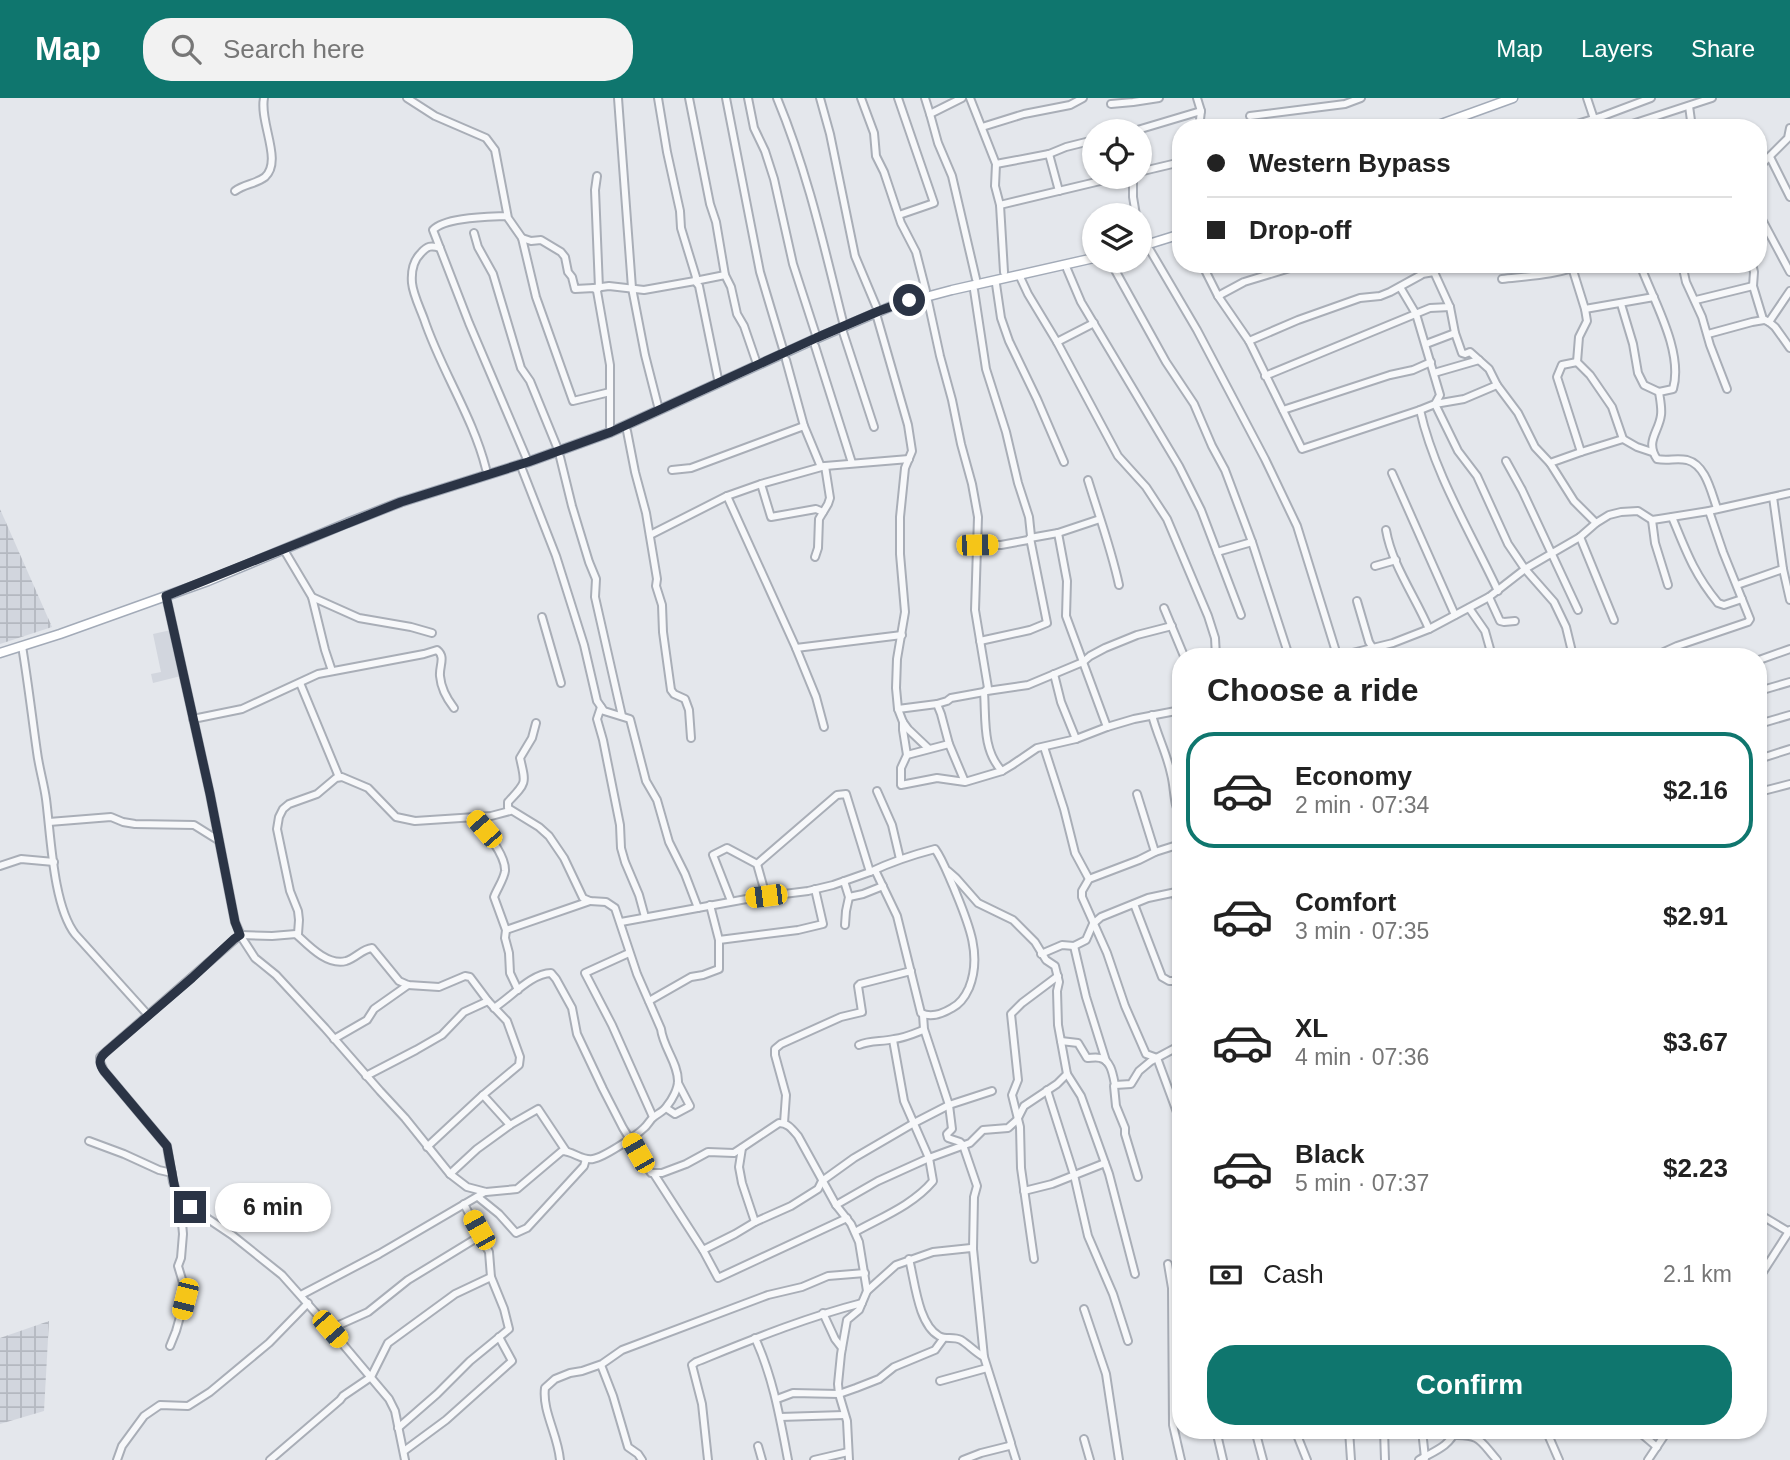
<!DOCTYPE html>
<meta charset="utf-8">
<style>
body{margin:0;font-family:Arial,sans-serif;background:#f2f2f2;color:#222;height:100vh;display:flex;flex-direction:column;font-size:26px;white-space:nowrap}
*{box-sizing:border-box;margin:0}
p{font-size:23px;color:#767676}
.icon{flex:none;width:38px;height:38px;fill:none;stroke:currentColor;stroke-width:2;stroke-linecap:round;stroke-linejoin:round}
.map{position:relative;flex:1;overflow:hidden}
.side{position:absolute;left:1172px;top:550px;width:595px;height:791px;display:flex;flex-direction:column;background:#fff;border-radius:28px;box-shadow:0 2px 5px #0004}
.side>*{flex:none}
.guide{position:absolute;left:1172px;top:21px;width:595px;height:154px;border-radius:28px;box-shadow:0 2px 5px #0004;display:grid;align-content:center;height:154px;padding:0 35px;background:#fff}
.tools{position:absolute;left:1082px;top:21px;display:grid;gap:14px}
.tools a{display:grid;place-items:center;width:70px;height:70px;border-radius:50%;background:#fff;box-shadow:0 2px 5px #0004;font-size:35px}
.end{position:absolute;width:32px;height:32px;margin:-16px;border:9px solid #2b3445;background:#fff;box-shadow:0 0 0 4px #fff}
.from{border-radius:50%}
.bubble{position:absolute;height:49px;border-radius:24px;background:#fff;box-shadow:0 2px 5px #0004;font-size:23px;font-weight:600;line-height:49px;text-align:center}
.car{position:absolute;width:21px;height:42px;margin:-21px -10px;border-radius:9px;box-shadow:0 0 5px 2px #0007;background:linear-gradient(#f5c518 24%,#345 0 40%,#f5c518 0 76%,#345 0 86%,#f5c518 0)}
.guide b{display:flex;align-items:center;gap:24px;height:66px;font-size:26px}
.guide b+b{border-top:2px solid #e0e0e0}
.guide i{width:18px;height:18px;background:#222}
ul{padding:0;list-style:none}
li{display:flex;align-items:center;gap:21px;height:116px;margin:0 14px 10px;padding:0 21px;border:4px solid transparent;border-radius:28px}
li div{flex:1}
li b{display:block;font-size:26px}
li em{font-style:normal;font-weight:600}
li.current{border-color:#0f766e}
li>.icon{width:63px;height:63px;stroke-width:1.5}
h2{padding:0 35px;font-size:32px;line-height:84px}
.pay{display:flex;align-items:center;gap:18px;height:77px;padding:0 35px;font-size:26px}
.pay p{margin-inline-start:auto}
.action{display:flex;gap:14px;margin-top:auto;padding:14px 35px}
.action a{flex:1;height:80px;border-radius:28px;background:#0f766e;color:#fff;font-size:28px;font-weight:600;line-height:80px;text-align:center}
header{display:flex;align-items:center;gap:42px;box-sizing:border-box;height:98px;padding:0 35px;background:#0f766e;color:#fff}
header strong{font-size:33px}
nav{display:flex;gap:38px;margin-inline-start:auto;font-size:24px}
.search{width:490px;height:63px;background:#f2f2f2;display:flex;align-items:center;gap:18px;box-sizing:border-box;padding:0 24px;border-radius:28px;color:#767676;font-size:26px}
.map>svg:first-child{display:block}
.built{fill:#d2d6de}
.industrial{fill:url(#industrial-grid)}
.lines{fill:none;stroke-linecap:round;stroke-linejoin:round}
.minor-casing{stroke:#a9aeb7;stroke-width:10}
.major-casing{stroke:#a3abb8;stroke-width:11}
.minor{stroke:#f7f8fa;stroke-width:6}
.major{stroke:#fff;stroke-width:8}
.route{stroke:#2b3445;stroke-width:9}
</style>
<header>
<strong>Map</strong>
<div class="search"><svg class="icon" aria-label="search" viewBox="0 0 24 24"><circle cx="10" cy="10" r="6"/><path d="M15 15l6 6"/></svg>Search here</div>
<nav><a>Map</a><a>Layers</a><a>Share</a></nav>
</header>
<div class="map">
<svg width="1790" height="1362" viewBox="0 0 1790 1362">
<defs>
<pattern id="industrial-grid" width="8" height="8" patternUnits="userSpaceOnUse" patternTransform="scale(1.75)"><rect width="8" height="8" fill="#d2d6de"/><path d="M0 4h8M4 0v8" fill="none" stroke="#b4b8c0"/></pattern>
</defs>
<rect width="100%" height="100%" fill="#e4e7ec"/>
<path class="built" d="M171 532 181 578 153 585 151 576 161 574 153 536Z"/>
<g class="industrial">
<path d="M0 411 52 529 0 546Z"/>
<path d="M49 1223 44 1313 0 1326V1240Z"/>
</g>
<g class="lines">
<g class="minor-casing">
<g id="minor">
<path d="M407 0 435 18 486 40 495 52 508 120 522 140 531 143 541 142 561 154 565 159 568 174 572 179 575 191 594 190 597 193 610 267V329"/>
<path d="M618 0 632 190 645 257 658 308"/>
<path d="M689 0 710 106 716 124 725 177 731 189 737 216 744 228 756 263"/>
<path d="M726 0 760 174 783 251"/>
<path d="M748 0 754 30 765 53 774 81 793 166 816 237"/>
<path d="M777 0C807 72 824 148 843 224"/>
<path d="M820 0 830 36 855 158 876 208"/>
<path d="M861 0 874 35 876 58 884 74 901 125 916 154 926 193"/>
<path d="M898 0 934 105 899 117"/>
<path d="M925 0 930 16"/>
<path d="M962 0 930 16 938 45 952 78 976 181"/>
<path d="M970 0 996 66 995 88 1000 107 1004 174"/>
<path d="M1197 0 1201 13 1199 30"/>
<path d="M1587 0 1594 21"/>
<path d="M1111 6 1133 4 1159 0"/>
<path d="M1689 8 1692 30"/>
<path d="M1250 18 1345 6 1361 0"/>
<path d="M982 29 1024 16 1070 7 1083 0"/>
<path d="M1564 30 1603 18 1651 0"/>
<path d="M1620 30 1712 0"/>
<path d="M1134 33 1201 13"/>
<path d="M1049 56 1059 93"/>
<path d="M1770 59 1790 99"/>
<path d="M996 66 1049 56 1066 49 1094 42"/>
<path d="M1759 69 1788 40 1790 30"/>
<path d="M1139 74 1181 64"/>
<path d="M597 78 595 92 599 190"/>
<path d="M1133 79V99L1136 117"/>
<path d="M235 93C244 86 256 86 265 79 283 63 259 24 264 0"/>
<path d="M1000 107 1117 79"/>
<path d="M1759 116 1790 174"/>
<path d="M507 118C488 119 445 119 433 132L469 225 526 359"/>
<path d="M474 135 478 149 493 176 521 270 530 283 557 349"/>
<path d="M1139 137 1140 142"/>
<path d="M522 140 536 199 573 303 610 294"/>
<path d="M440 150C431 147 427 148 421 155 413 163 411 173 412 185 413 196 420 210 424 221 441 272 473 319 486 371"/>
<path d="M1150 152 1197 232 1265 361 1297 428 1337 557"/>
<path d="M1110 163 1166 264 1194 306 1212 348 1225 372 1252 444 1289 558"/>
<path d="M1202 166 1218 198 1249 243 1298 222 1360 200 1380 198 1390 194 1421 177 1422 174 1419 166"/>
<path d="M1571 166 1585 211 1587 223 1579 239 1577 264 1590 277 1612 309 1623 341"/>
<path d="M1640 166C1652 200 1684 253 1673 291L1659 294C1660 301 1662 310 1661 317 1659 334 1645 343 1657 361 1667 363 1677 360 1687 362 1706 367 1711 394 1717 410"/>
<path d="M1682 166 1686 184 1702 219 1710 247 1727 291"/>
<path d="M1752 166 1754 174 1753 188 1763 221 1769 224 1790 193"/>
<path d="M1067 171 1081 204 1179 368 1201 412 1241 517"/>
<path d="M1422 176 1434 174 1450 209 1455 235 1462 255 1465 256 1470 254 1489 271 1497 287 1518 315 1535 349 1550 365 1574 403 1596 425"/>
<path d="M1021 181 1028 196 1057 244 1118 358 1146 389 1167 421 1208 518 1215 540 1216 558"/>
<path d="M1502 181C1529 178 1558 177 1583 166"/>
<path d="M996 186 1001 220 1009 243 1037 301 1064 364"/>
<path d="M594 190 609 188 644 192 695 183 696 179 681 130 680 113 667 54 658 0"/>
<path d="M974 192 986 271 1006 334 1018 385 1029 419 1031 438 1030 440 1028 442 1001 447H977"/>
<path d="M1218 198 1244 184 1303 166"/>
<path d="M1696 202 1753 188"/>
<path d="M928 203 940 258 952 302 961 346 972 386 978 419 975 512 988 590 984 594 951 600 947 603 937 606 941 616 949 646"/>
<path d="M1621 206 1633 246 1638 275 1644 287 1659 294"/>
<path d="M1585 211 1654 199"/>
<path d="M877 219 908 327 912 353 905 370 900 419V456L905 514 897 561 896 590 898 611 903 624 908 631 928 650"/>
<path d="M1769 224 1775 229 1790 250"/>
<path d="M843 234 874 329"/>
<path d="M1708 236 1752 224 1764 222"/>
<path d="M1249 243 1302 351 1420 312 1435 306 1440 297 1416 216 1400 189"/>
<path d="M1057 244 1094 225"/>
<path d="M1426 246 1455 235"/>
<path d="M815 248 852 365"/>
<path d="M786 262 804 328 821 369"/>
<path d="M1577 264 1562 267 1557 279 1581 354"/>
<path d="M1434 275 1479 262"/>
<path d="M1265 278 1430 210 1450 209"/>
<path d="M718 281 699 188 695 183 725 177"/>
<path d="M1497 287 1464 301 1435 306 1458 353 1477 378 1508 446 1525 471 1554 504 1566 529 1573 558"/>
<path d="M1283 312 1390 277 1413 272 1431 264"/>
<path d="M1420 312C1434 375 1471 435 1498 493"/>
<path d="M627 333 635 374 646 415 657 481 656 488 662 507 663 534 671 592 674 596 685 601 689 612 691 640"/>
<path d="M560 359 572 408 589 464 596 481 595 499 622 618"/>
<path d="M1506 363 1522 392 1578 512"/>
<path d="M1550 365 1581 354 1623 341 1637 349 1652 354"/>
<path d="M522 371 556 458 584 547 597 603 604 613 630 621 646 683 657 702 669 744 685 776 698 810"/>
<path d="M672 372 691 370 804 328"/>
<path d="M1392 375 1455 517"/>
<path d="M1088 382C1099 418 1111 450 1119 487"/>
<path d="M761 386 771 419 816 411 823 414"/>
<path d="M727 398 796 550 816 599 824 629"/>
<path d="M1773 399 1783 471 1790 502"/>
<path d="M1672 419C1686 453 1694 476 1718 505L1724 507 1742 501"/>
<path d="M1652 422 1655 445 1668 487"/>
<path d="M1386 432C1392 467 1415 498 1429 531"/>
<path d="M1058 435 1067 483 1066 518 1107 629"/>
<path d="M650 437 727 398 761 386 825 368 909 361"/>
<path d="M1580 439 1614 522"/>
<path d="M284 452 312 499 359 520 411 529 432 535"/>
<path d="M1217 454 1252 444"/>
<path d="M815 459 818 450 819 421 828 406 830 400 825 368"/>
<path d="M1375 468 1396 462"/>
<path d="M1737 487 1783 471"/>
<path d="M166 498 210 696 235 824 242 840 255 860 276 877 325 930 380 993 405 1020 450 1076 467 1089 486 1094 517 1091 562 1053C573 1053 582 1063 593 1061 604 1059 636 1038 644 1030 648 1027 650 1021 655 1018 659 1015 664 1013 667 1008 672 1002 678 991 678 983 678 965 663 949 661 931L637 876 615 810 606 804 590 803 583 800 564 760 549 738 539 729 508 710V704C527 684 526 686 520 660L532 640 536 625"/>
<path d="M312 499 325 552 332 573"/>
<path d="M1489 499 1500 523 1504 524 1515 523"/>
<path d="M1357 503 1369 544 1378 558"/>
<path d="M1164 510 1184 558"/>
<path d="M1469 510 1485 533 1492 558"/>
<path d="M542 519 561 585"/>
<path d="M980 543 1030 532 1047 525 1030 440 1058 435 1100 421"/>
<path d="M22 548C28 584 32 619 37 654 39 670 44 686 46 701 51 739 53 807 75 836L148 917"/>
<path d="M796 550 902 537"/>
<path d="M1331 558 1344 557 1393 545 1429 531 1489 499 1525 471 1580 439 1596 425 1609 417 1621 414 1638 413 1652 422 1659 421 1709 413 1790 395"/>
<path d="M1655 558 1677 548 1748 524 1750 521 1723 454 1709 413"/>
<path d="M1759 562 1790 551"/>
<path d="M1054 576 1061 604 1076 641"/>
<path d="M300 585 339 679"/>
<path d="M987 593 1028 587 1083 564 1090 558 1105 550 1137 537 1172 528"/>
<path d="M1759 593 1790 584"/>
<path d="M984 594C986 621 982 652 1002 673"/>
<path d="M601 609 597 621 603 642 620 727 621 750 625 764 639 797 645 819"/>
<path d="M898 611 937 606"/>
<path d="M1152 617C1157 637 1167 656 1171 676 1175 691 1173 706 1181 720"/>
<path d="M193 621 242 611 318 576 424 556 437 552C446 559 439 568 440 578 441 590 447 601 454 610"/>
<path d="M903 624V632L907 657"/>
<path d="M1759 626 1790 617"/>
<path d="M1044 649 1064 711 1075 755 1089 781"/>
<path d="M1759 661 1790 651"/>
<path d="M965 684 937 680 901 687V670L907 657 949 646 965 684 1002 673 1012 667 1037 650 1076 641 1107 629 1134 621 1181 612"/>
<path d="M877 693 892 727 900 761"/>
<path d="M1759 694 1790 686"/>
<path d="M1137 696 1155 754"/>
<path d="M474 720C484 731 506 757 505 773 504 781 497 791 494 799L506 832 505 840 509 855 510 875 518 892"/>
<path d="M49 724 111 719 123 724 135 726 194 727 218 742"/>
<path d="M1181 744 1174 748 1155 754 1139 762 1089 781 1082 793V799L1107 855 1125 908 1146 956 1157 960 1181 1025"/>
<path d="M757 766 837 697 846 696 870 774"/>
<path d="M0 768 21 761 54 764"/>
<path d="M844 783 849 799 846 813 845 827"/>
<path d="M1175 795 1181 815"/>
<path d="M849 799 863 796 883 788"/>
<path d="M731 803 713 757 727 750 757 766 766 798"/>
<path d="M1134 806 1162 879 1169 883H1181"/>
<path d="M621 824 752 800 808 793 833 787 870 774C891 764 912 757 935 751 943 762 948 777 954 790 967 822 983 856 969 890 965 899 960 906 952 910 942 916 931 920 921 915L897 818 875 772"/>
<path d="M506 832 590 803"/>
<path d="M298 836 299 822 298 813 290 793 277 731 279 719 283 711 289 706 317 696 336 680 342 679 368 690 396 719 415 723 491 718 510 713"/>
<path d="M719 842 798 832 823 826 815 791"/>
<path d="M1074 848 1086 899 1106 963"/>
<path d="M629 855 585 875 612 927 653 1019"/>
<path d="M1041 856 1062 847 1074 848 1086 842 1093 826 1101 819 1148 800 1181 793"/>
<path d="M649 903 691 879 703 877 719 871V842L710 807"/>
<path d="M494 910C510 900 532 875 551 875L556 881 572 910 577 936 603 991 623 1030 651 1075H662L686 1066 708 1054 734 1055 779 1025C788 1025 792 1031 798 1038L836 1107 851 1126 859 1144 867 1193"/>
<path d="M923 917 924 931 949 1007 952 1031 947 1036 948 1040 960 1044 963 1047 977 1088 974 1099 973 1151 984 1259 1011 1345 1009 1348 981 1355 963 1362"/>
<path d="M334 941 367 922 374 911 408 887"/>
<path d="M1061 943 1078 945 1087 960C1091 960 1096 959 1100 960 1111 962 1113 977 1115 987"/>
<path d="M859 947C870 942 882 944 894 941 904 940 913 936 923 932"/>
<path d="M1067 976 1081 998 1109 1076 1135 1176"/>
<path d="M366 978 416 952 442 937 464 914 488 903"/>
<path d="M1047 992 1074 1077 1088 1138 1113 1196 1128 1243"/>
<path d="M483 997 510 1027"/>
<path d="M666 1010 675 1016 690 1008 678 985"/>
<path d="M784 1025 786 997 775 957V951L781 946 841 919 862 914 858 888 860 886 911 873"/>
<path d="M89 1043 124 1056 159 1072 172 1075"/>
<path d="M742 1050 739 1069 742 1085 755 1124"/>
<path d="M450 1076 477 1051 510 1027 538 1011 566 1053"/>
<path d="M654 1076 703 1152 718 1180 847 1120"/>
<path d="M1138 1079 1125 1036V1030L1116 1008 1114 988 1115 987 1131 986 1139 973 1151 963 1181 947"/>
<path d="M1024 1093 1052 1086 1105 1065"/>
<path d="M478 1099 499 1116 516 1135 527 1130 584 1068 586 1061"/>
<path d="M836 1107 878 1083 929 1060 970 1045 983 1032 1008 1030 1017 1022 1024 1008 1057 986 1067 976 1058 927 1057 893 1059 884 1055 868 1046 862 1035 844 1013 822 978 805 956 780 948 773"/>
<path d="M1759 1116 1789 1134"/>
<path d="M855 1134C882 1119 913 1107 933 1083L929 1060 904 1003 893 942"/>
<path d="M703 1152 735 1136 755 1124 791 1108 818 1091 822 1083 854 1060 914 1025 949 1007 992 993"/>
<path d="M909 1161C915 1184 918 1226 939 1238 946 1242 953 1238 961 1242 969 1247 975 1254 984 1259"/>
<path d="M1034 1161 1021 1070 1020 1029 1012 997 1018 982 1011 916 1022 905 1058 878"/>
<path d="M1168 1166 1172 1190 1173 1327 1181 1362"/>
<path d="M1759 1180 1790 1132"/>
<path d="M301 1197 379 1156 485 1094"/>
<path d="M1084 1211 1106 1276 1119 1362"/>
<path d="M823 1215 835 1241 842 1250"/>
<path d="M330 1231 368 1214 408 1182 480 1138"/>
<path d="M755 1240C773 1279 780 1320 788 1362"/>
<path d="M170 1248 176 1233 185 1201 184 1188 178 1168 181 1160 183 1136 180 1102"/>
<path d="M601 1267 613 1298 628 1349 638 1356 642 1362"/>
<path d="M940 1283 987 1270"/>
<path d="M777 1301 793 1295 839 1296 856 1290 879 1281 894 1269 935 1252 943 1241"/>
<path d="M780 1319 844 1317"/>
<path d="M398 1330 437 1296 470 1263 509 1231 504 1211 491 1179 489 1154 464 1106"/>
<path d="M1216 1332 1223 1362"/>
<path d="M1255 1332 1263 1362"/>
<path d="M1295 1332 1307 1362"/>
<path d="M1349 1332 1351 1362"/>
<path d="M1384 1332 1385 1362"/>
<path d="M1422 1332 1425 1360"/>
<path d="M1546 1332 1559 1362"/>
<path d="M1637 1332 1657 1349"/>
<path d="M1453 1337C1481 1336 1480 1343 1497 1362"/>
<path d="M1084 1341 1090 1362"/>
<path d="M1011 1346 1016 1362"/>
<path d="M758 1348 762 1362"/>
<path d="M404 1353 446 1322 512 1263 499 1239"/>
<path d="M117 1362 122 1348 144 1318 160 1307 188 1308 210 1294 269 1245 308 1205"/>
<path d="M270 1362 340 1302 343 1298 371 1279 388 1245 455 1196 491 1179"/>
<path d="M405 1362 395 1313 389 1301 330 1231 282 1177 232 1137 180 1102 173 1084 167 1048 104 973 100 964V959L240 837 272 838 296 836C308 847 327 868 346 863 356 860 362 851 372 850L399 883 408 887 439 889 465 878 470 879 488 903 507 923 520 959 519 967 483 997 427 1049"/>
<path d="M560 1362C558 1337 542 1313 545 1290L555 1281 570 1275 582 1273 602 1266 622 1252 768 1197 802 1189 828 1178 865 1175"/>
<path d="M708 1362 702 1306 692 1267 696 1264C751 1242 804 1220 862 1205"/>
<path d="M814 1362 848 1354"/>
<path d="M849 1362 847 1323 839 1296 838 1286 841 1256 847 1222 859 1212 867 1193 896 1167 933 1154 971 1150 973 1151"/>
<path d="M1419 1362C1432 1354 1451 1348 1455 1332"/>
<path d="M1648 1362 1668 1332"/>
</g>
</g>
<g class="major-casing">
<g id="major">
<path d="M1430 30 1513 0"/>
<path d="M1139 149 1181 136"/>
<path d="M0 555 60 536 208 483 347 425 401 404 528 364 611 334 813 242 892 208 952 192 1094 160"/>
</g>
</g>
<use href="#minor" class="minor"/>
<use href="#major" class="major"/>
</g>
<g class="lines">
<path class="route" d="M190 1109 180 1102 176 1096 167 1048 104 973C98 965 99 960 106 954L192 880 234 841 240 837 235 824 210 696 166 498 401 404 528 364 611 334 816 240 879 213 909 202"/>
</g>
</svg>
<div class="tools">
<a><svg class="icon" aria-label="locate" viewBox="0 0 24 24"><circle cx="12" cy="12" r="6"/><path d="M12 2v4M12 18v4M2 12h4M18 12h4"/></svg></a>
<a><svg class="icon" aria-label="layers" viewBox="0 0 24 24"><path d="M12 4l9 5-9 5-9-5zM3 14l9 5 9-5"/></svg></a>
</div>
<i class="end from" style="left:909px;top:202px"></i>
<i class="end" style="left:190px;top:1109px"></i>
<div class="bubble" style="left:215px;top:1085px;width:116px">6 min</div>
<i class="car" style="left:977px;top:447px;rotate:89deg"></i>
<i class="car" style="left:484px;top:731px;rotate:319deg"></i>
<i class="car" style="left:766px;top:798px;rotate:263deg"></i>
<i class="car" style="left:638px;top:1055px;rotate:330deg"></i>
<i class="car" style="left:479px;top:1132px;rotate:331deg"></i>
<i class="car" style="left:185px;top:1201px;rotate:194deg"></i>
<i class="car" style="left:330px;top:1231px;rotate:139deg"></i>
<div class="guide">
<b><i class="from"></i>Western Bypass</b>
<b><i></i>Drop-off</b>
</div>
<section class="side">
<h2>Choose a ride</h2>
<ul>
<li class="current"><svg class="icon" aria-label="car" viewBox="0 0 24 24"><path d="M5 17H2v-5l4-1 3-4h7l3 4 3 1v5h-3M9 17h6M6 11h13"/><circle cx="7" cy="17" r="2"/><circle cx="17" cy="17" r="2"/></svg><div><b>Economy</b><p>2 min · 07:34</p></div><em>$2.16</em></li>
<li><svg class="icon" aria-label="car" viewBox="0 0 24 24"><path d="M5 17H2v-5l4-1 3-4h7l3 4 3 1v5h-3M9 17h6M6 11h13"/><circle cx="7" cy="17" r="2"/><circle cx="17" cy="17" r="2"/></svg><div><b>Comfort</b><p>3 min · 07:35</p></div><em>$2.91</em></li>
<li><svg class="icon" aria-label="car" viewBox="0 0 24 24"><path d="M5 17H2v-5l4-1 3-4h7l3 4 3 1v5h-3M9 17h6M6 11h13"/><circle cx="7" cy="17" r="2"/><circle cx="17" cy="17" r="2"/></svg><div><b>XL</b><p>4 min · 07:36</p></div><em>$3.67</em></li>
<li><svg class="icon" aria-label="car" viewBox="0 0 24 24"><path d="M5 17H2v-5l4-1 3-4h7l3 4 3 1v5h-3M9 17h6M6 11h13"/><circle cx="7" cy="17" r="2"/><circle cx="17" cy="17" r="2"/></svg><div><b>Black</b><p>5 min · 07:37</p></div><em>$2.23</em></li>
</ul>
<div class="pay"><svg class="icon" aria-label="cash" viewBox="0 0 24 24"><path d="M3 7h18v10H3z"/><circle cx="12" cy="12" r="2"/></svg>Cash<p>2.1 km</p></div>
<div class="action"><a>Confirm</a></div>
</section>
</div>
